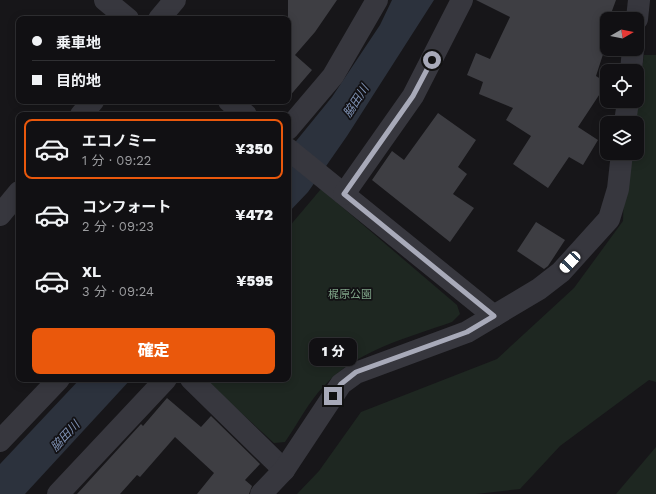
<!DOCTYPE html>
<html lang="ja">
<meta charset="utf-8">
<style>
body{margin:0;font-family:"Work Sans","Noto Sans JP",sans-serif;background:#1e1e21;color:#f1f3f6;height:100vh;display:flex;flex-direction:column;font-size:15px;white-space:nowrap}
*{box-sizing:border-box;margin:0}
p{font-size:13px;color:#9c9da0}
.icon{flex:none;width:22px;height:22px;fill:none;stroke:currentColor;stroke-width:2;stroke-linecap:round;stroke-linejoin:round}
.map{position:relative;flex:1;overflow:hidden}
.details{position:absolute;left:16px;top:112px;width:275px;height:270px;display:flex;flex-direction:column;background:#111013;border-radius:8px;box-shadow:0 2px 10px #0003,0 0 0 1px #303033}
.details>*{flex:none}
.guide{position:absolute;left:16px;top:16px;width:275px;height:88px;border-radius:8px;box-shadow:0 2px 10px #0003,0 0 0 1px #303033;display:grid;align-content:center;height:88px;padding:0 16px;background:#111013}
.needle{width:26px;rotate:81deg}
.tools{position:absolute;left:600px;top:12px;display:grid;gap:8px}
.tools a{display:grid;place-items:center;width:44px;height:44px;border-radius:8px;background:#111013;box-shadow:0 2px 10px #0003,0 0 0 1px #303033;font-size:20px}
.end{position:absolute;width:18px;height:18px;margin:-9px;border:5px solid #a8aab9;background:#111;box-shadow:0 0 0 2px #111}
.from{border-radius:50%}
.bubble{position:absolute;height:28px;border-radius:8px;background:#111013;box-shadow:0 2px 10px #0003,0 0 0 1px #303033;font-size:13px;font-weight:800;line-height:28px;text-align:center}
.car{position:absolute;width:12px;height:24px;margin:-12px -6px;border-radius:5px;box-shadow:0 0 3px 1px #0007;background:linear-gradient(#fff 24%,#345 0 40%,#fff 0 76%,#345 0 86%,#fff 0)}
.guide b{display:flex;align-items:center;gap:14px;height:38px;font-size:15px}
.guide b+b{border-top:1px solid #303033}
.guide i{width:10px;height:10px;background:#f1f3f6}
ul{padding:7px 0 0;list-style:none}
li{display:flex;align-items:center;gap:12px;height:60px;margin:0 8px 6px;padding:0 8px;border:2px solid transparent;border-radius:8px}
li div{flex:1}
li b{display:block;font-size:15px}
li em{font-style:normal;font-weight:800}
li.selected{border-color:#ea580c}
li>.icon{width:36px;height:36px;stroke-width:1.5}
.primary-button{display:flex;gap:8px;margin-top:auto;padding:8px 16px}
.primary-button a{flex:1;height:46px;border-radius:8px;background:#ea580c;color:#fff;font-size:16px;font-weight:800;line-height:46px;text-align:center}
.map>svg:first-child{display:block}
.green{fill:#1e2721}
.water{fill:#2c323d}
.building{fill:#3e3e43}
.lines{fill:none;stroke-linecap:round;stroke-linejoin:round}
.minor{stroke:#37373e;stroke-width:22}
.route{stroke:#a8aab9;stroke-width:5}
.labels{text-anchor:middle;stroke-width:3.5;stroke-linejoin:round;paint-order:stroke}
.park-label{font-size:11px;fill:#7fa488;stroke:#121114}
.water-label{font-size:12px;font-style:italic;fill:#7f92b4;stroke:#121114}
</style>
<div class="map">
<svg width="656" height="494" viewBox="0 0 656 494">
<rect width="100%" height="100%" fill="#171619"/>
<g class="green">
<path d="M644 55H656V382L649 380 560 446 520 489 476 494H297L319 471 361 412 497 359 574 288 623 221 624 190 629 153H637V123H634Z"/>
<path d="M321 189 457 305 460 314 452 322C407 338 357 350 324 386 309 401 297 425 285 442L274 443 204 379H288V228Z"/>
<path d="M656 447V494H616Z"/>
</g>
<g class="water">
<path d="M392 0H434L347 136 308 192 288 213V151L332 97 380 25Z"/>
<path d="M80 379H131L25 494H0V464Z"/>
</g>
<g class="building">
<path d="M288 0H337L315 32 295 55 312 70 288 98Z"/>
<path d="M476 0H616L609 19H607V42L596 76 607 83 578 127 598 140 583 165 569 157 548 188 513 164 531 136 506 120 513 108 479 94 483 82 467 75 476 53 490 59 510 17Z"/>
<path d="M438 113 476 140 458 167 467 174 453 194 474 208 450 242 372 180 392 151 404 160Z"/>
<path d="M536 222 565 240 548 266 544 269 517 251Z"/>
<path d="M167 398 201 427 211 416 260 464 245 480 252 486 249 494H197L214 473 175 437 140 477 137 475 120 494H77L141 424 143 426Z"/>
</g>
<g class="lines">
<g class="minor">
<path d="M105 0 128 19"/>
<path d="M159 19 175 0"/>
<path d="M637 19 639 0"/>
<path d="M631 71 633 49"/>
<path d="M229 101 246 115"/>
<path d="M81 115 93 101"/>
<path d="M625 123 628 101"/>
<path d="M288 129 333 76 377 0"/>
<path d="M288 149 494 316"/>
<path d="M344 194 413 96 462 0"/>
<path d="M0 215 19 192"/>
<path d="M191 379 284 470"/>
<path d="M0 441 59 379"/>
<path d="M58 494 166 379"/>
<path d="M261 494 284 470 341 384 356 373 467 332 539 289 561 272 609 219 618 189 622 153"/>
</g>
</g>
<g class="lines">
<path class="route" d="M333 396 341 384 356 372 467 332 494 316 344 194 413 96 432 60"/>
</g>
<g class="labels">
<g class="park-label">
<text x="350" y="298">梶原公園</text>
</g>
<g class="water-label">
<text transform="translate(356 101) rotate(-57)" y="4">脇田川</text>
<text transform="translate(65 436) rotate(-47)" y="4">脇田川</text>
</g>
</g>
</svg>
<div class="tools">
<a><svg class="needle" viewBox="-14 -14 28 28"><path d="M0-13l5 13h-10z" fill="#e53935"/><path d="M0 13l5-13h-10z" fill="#9c9da0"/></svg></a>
<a><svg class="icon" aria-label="locate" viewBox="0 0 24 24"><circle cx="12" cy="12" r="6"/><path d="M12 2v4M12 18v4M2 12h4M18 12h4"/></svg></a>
<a><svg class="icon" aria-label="layers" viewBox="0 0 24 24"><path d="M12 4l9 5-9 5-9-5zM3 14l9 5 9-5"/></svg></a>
</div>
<i class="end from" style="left:432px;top:60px"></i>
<i class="end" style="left:333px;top:396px"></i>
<div class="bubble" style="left:309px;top:338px;width:48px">1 分</div>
<i class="car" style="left:570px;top:262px;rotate:223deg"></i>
<div class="guide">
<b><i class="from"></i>乗車地</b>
<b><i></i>目的地</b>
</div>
<section class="details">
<ul>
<li class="selected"><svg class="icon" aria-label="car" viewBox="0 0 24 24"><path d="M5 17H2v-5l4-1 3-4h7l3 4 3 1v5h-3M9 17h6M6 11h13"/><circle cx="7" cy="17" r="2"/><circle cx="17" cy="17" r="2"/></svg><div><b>エコノミー</b><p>1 分 · 09:22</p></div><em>¥350</em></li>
<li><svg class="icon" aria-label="car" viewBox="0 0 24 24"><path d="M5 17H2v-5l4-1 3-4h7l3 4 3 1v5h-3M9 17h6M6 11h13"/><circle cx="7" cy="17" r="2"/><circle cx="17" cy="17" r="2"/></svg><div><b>コンフォート</b><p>2 分 · 09:23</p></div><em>¥472</em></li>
<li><svg class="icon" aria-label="car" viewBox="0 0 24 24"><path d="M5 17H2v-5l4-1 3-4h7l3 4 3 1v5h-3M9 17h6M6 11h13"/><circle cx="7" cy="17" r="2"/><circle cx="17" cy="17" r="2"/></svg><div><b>XL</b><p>3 分 · 09:24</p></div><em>¥595</em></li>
</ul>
<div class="primary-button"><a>確定</a></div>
</section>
</div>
